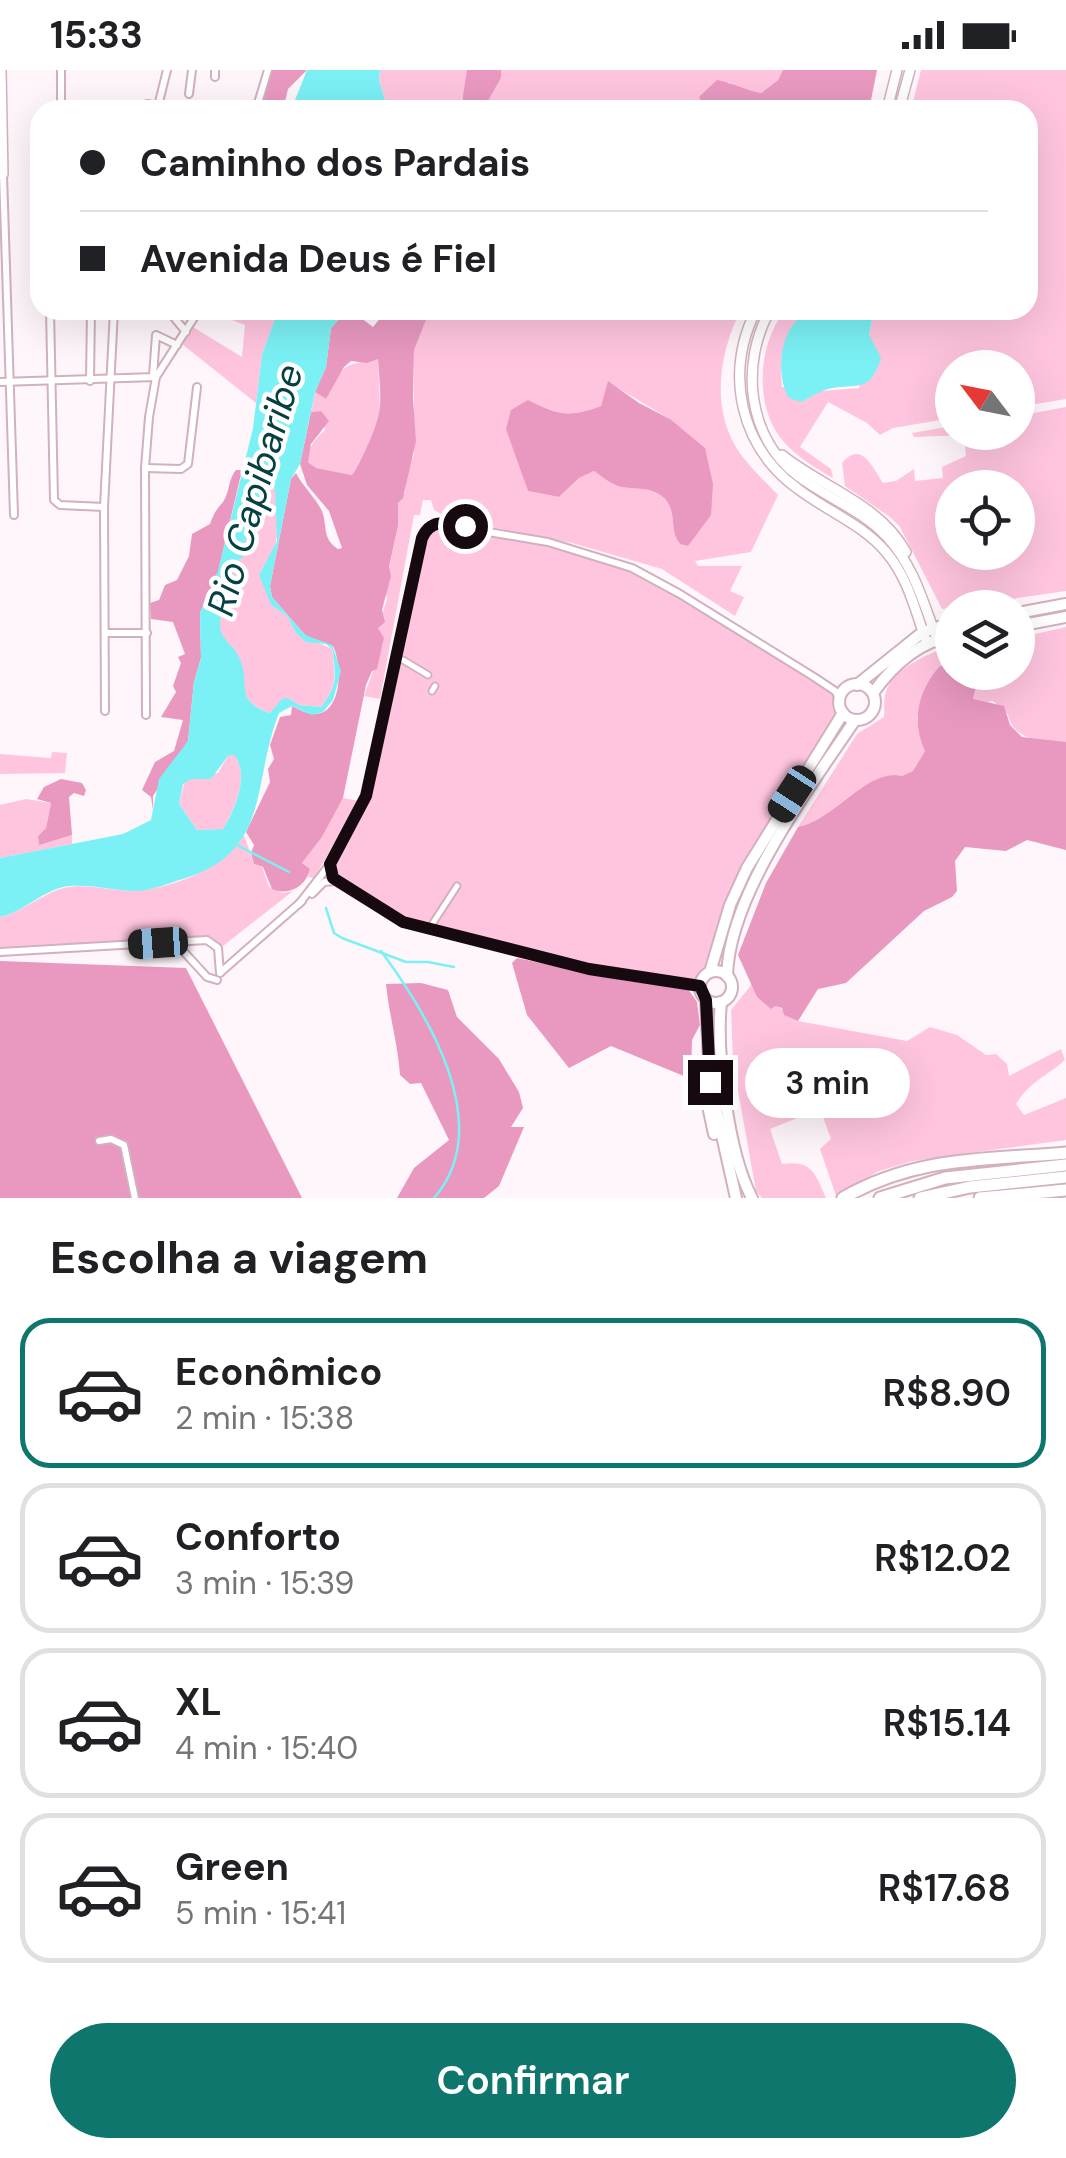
<!DOCTYPE html>
<html lang="pt">
<meta charset="utf-8">
<style>
body{margin:0;font-family:"DM Sans",sans-serif;background:#f2f2f2;color:#202124;height:100vh;display:flex;flex-direction:column;font-size:38px;white-space:nowrap}
*{box-sizing:border-box;margin:0}
p{font-size:32px;color:#757577}
.icon{flex:none;width:55px;height:55px;fill:none;stroke:currentColor;stroke-width:2;stroke-linecap:round;stroke-linejoin:round}
.map{position:relative;height:1128px;overflow:hidden}
.sheet{display:flex;flex-direction:column;background:#fff;flex:1}
.sheet>*{flex:none}
.hud{position:absolute;left:30px;top:30px;width:1008px;height:220px;border-radius:30px;box-shadow:0 10px 40px #0002;display:grid;align-content:center;height:220px;padding:0 50px;background:#fff}
.needle{width:65px;rotate:302deg}
.tools{position:absolute;left:935px;top:280px;display:grid;gap:20px}
.tools a{display:grid;place-items:center;width:100px;height:100px;border-radius:50%;background:#fff;box-shadow:0 10px 40px #0002;font-size:50px}
.end{position:absolute;width:45px;height:45px;margin:-22px;border:12px solid #160a10;background:#fff;box-shadow:0 0 0 5px #fff}
.from{border-radius:50%}
.bubble{position:absolute;height:70px;border-radius:35px;background:#fff;box-shadow:0 10px 40px #0002;font-size:32px;font-weight:600;line-height:70px;text-align:center}
.car{position:absolute;width:30px;height:60px;margin:-30px -15px;border-radius:12px;box-shadow:0 0 8px 2px #0007;background:linear-gradient(#222 24%,#8ab4d8 0 40%,#222 0 76%,#8ab4d8 0 86%,#222 0)}
.hud b{display:flex;align-items:center;gap:35px;height:95px;font-size:38px}
.hud b+b{border-top:2px solid #e0e0e0}
.hud i{width:25px;height:25px;background:#202124}
ul{padding:0;list-style:none}
li{display:flex;align-items:center;gap:30px;height:150px;margin:0 20px 15px;padding:0 30px;border:5px solid #e0e0e0;border-radius:30px}
li div{flex:1}
li b{display:block;font-size:38px}
li em{font-style:normal;font-weight:600}
li.current{border-color:#0f766e}
li>.icon{width:90px;height:90px;stroke-width:1.5}
h2{padding:0 50px;font-size:45px;line-height:120px}
.action{display:flex;gap:20px;margin-top:auto;padding:20px 50px}
.action a{flex:1;height:115px;border-radius:60px;background:#0f766e;color:#fff;font-size:40px;font-weight:600;line-height:115px;text-align:center}
.status{display:flex;justify-content:space-between;align-items:center;height:70px;padding:0 50px;background:#fff;direction:ltr}
.status svg{height:28px;fill:currentColor}
.map>svg:first-child{display:block}
.green{fill:#ffc5df;fill-rule:evenodd}
.forest{fill:#e999c0}
.water{fill:#7bf1f5;fill-rule:evenodd}
.lines{fill:none;stroke-linecap:round;stroke-linejoin:round}
.stream{stroke:#7bf1f5;stroke-width:2.5}
.pedestrian-casing{stroke:#d2b0bf;stroke-width:9}
.minor-casing{stroke:#d2b0bf;stroke-width:10}
.tertiary-casing{stroke:#d2b0bf;stroke-width:12}
.secondary-casing{stroke:#d2b0bf;stroke-width:14}
.trunk-casing{stroke:#d2b0bf;stroke-width:15}
.pedestrian{stroke:#fff;stroke-width:5}
.minor{stroke:#fff;stroke-width:6}
.tertiary{stroke:#fff;stroke-width:9}
.secondary{stroke:#fff;stroke-width:10}
.trunk{stroke:#fff;stroke-width:11}
.route{stroke:#160a10;stroke-width:12}
.labels{text-anchor:middle;stroke-width:9;stroke-linejoin:round;paint-order:stroke}
.water-label{font-size:38px;font-style:italic;fill:#054042;stroke:#fff}
</style>
<div class="status"><b>15:33</b><svg viewBox="0 0 49 12"><path d="M0 12V9h3v3zM5 12V6h3v6zM10 12V3h3v9zM15 12V0h3v12zM26 1h20v11H26zM47 4h2v5h-2z"/></svg></div>
<div class="map">
<svg width="1066" height="1128" viewBox="0 0 1066 1128">
<rect width="100%" height="100%" fill="#fef6fa"/>
<g class="green">
<path d="M380 0H467L466 22 455 39 388 40 379 10Z"/>
<path d="M501 0H783L778 10 761 23 737 19 729 12 702 35 705 40H483L501 8Z"/>
<path d="M921 0H1066V329L1018 337V298H952V348L893 358 880 365 867 353 828 332 800 377 831 399 833 408C814 397 797 387 783 371 753 336 758 274 785 240H814C785 255 778 286 782 317L820 321 859 318 874 240H1028V40H911Z"/>
<path d="M206 240H278L262 285 256 333 182 274 193 257 242 287 245 255Z"/>
<path d="M430 240H741C722 276 713 324 729 363 738 387 761 407 778 425L751 482 695 491 698 496H742L730 521 744 527 735 546 662 499 572 473 450 449 434 440 431 430H423L420 445H414L380 629 364 626 383 574 378 558 387 529 385 518 398 456V433L405 422 407 402 414 385V279ZM608 312 670 349 680 474C669 461 677 444 666 430 653 416 638 420 622 417 611 414 602 407 594 401L579 408 559 427 528 421 520 393 528 330C559 345 569 348 601 336Z"/>
<path d="M378 289 380 342 366 381 352 405 316 398 308 392C307 377 315 370 325 360L321 341 311 342 315 322 326 329C346 294 338 296 378 289Z"/>
<path d="M1066 337V521L942 539 900 457 890 447 845 416 842 393C861 370 872 396 883 413L896 411 914 399 915 411 943 408 942 397 966 386 964 365 914 367 912 363 952 356V362H1018V346ZM952 418H1018V482H952Z"/>
<path d="M271 416 275 419C276 444 284 473 265 493L271 535 287 546 296 563 332 579C335 605 338 616 321 637L299 635 288 628 270 643C230 629 253 611 237 585 232 575 221 571 220 558 218 537 233 516 232 495L245 481C245 460 253 427 271 416Z"/>
<path d="M435 453 548 472 632 498 835 621 842 645 756 782 700 916 627 906 403 852 352 820 334 804C340 775 360 751 369 722L422 467Z"/>
<path d="M1066 557V672C1043 672 1013 671 1008 644L993 631 982 633 973 629 977 612 968 603 1018 602V568Z"/>
<path d="M946 577 947 583 952 582V596H940L917 648 925 681 913 701 902 706C868 697 835 749 798 757L857 664 884 647C885 639 883 629 886 622 892 599 927 585 946 577Z"/>
<path d="M52 682 67 683 65 703 0 704V684L51 688Z"/>
<path d="M234 685C250 705 235 738 223 759L197 760 179 734 185 710 218 703 228 686Z"/>
<path d="M343 728 359 731 314 808 308 807 310 799 302 793 322 767Z"/>
<path d="M26 729 51 733 46 758 38 766 39 774 72 765V774L0 788V735Z"/>
<path d="M244 765 254 794 262 797 269 817 283 823 293 821 223 876 210 866 0 880V847C23 842 41 824 64 818 89 812 118 824 143 820 180 815 225 797 244 765Z"/>
<path d="M752 914 757 927 782 939 785 945 798 951 907 971 930 957 957 965 986 985 996 984 1007 994 1009 1006 1061 979 1065 990C1046 1007 1030 1011 1016 1034L1024 1045 1066 1028V1070L913 1091 879 1101 836 1126 820 1079 831 1069 820 1039 770 1059 782 1094C812 1090 815 1103 826 1128H762L756 1121 733 993 731 940Z"/>
</g>
<g class="forest">
<path d="M272 0H307L288 19 283 40H259Z"/>
<path d="M467 0H501V8L483 40H453L462 32Z"/>
<path d="M783 0H877L869 40H705L699 27 717 10C733 13 745 20 761 23L778 10Z"/>
<path d="M347 240H366L361 248 373 257 387 240H430L414 280 413 328 416 371 403 428 398 433V456L389 497 391 506 382 540 385 552 378 558 384 568 377 599 372 601 366 615 343 728 322 767 302 793 310 799C306 817 288 826 272 819L263 797 254 794 251 783 254 775 246 762 270 712 268 699 274 689 270 675 280 647 291 645 292 636C298 639 307 644 314 644 343 644 342 594 333 576L306 566 272 527 270 516 291 409 296 403C303 417 319 431 323 444 327 459 323 469 338 479L342 478 329 441 307 415 300 394 311 342 321 341 329 351 311 374 308 392 316 398 352 405C361 393 379 352 380 337 381 320 379 306 378 289L367 293 351 291 344 297 326 329 315 322 326 297 331 258Z"/>
<path d="M608 311 639 333 670 349 705 378 713 414 711 445 688 476 680 474C669 461 677 444 666 430 653 416 638 420 621 417 611 414 602 407 594 401L579 408 559 427 528 421 506 359 511 340 528 330C558 345 569 348 601 336Z"/>
<path d="M236 400H242L218 502 200 543 201 588 194 612 188 671 153 726V740L151 727 142 720 155 692 174 681 183 650 161 647 176 622 173 616 181 593 178 587 185 584 173 552 151 549 150 533 159 530 165 515 177 510 189 486 192 464 210 454C214 443 216 440 223 432 230 422 228 409 236 400Z"/>
<path d="M940 596H952V602L968 603 977 612 973 629 1004 636 1010 655 1022 667 1066 672V780L1027 770 1006 781 965 777 955 791 957 821 952 827 924 841 846 913 818 919 798 951 784 945 782 938 775 936 771 939 757 927 738 885 766 813 798 757C836 749 868 697 902 706L913 701 925 681C911 651 918 620 940 596Z"/>
<path d="M61 709 82 713 86 720 84 726 74 723 69 727 72 765 39 775 38 766 46 758 51 733 37 729 44 717Z"/>
<path d="M517 888 627 911 688 919 697 932 700 955 692 970 691 1009 611 976 569 998 527 945 512 893Z"/>
<path d="M0 891 186 898 302 1128H0Z"/>
<path d="M421 913 448 920 457 947 499 989 519 1022 523 1038 511 1057H524L499 1116 484 1128H397L414 1098 449 1070 421 1013 410 1014 400 1005C398 974 389 945 386 914Z"/>
</g>
<g class="water">
<path d="M307 0H380L379 10 388 40H291Z"/>
<path d="M278 240H329L334 245 347 240 331 258 326 297 315 322 300 394 291 409 270 516 272 527 305 565 332 575 341 601 333 630 323 642 312 645 292 636 279 643C251 714 272 782 183 809 169 813 153 820 138 821 116 821 92 814 69 816 43 819 25 842 0 847V788L123 764 151 750 159 709 188 671 194 612 201 588 200 543 218 501 253 358 262 285ZM271 416 275 419 277 471 259 505 271 535 287 546 296 563 306 572 326 574 332 579C336 605 338 616 321 637L299 635 288 628 282 629 270 643C232 630 252 614 239 587 233 574 220 570 220 554 221 535 230 518 234 501L232 495 244 486C245 466 253 426 271 416ZM234 685C250 705 235 739 223 759L197 760 179 734 183 714 191 709H211L228 686Z"/>
<path d="M814 240H874L869 265 881 288C870 321 862 314 832 318 821 320 811 327 801 332L789 328C776 307 779 265 799 248 803 244 809 243 814 240Z"/>
</g>
<g class="lines">
<g class="stream">
<path d="M237 775 289 802"/>
<path d="M326 838 334 863 342 868 406 892H428L454 897"/>
<path d="M381 881C427 943 497 1056 434 1128"/>
</g>
<g class="pedestrian-casing">
<g id="pedestrian">
<path d="M403 590 428 605"/>
<path d="M432 621 435 616"/>
<path d="M433 853 457 816"/>
</g>
</g>
<g class="minor-casing">
<g id="minor">
<path d="M61 0V40"/>
<path d="M215 0V7"/>
<path d="M189 24 192 0"/>
<path d="M147 34 158 36"/>
<path d="M157 40 167 0"/>
<path d="M256 40 268 0"/>
<path d="M3 104 14 445"/>
<path d="M50 240 54 430 60 435 104 437"/>
<path d="M168 240 186 262"/>
<path d="M153 306 156 265 177 275"/>
<path d="M90 311 91 240"/>
<path d="M0 312 156 307"/>
<path d="M145 398 181 399 188 394 197 317"/>
<path d="M105 563H147"/>
<path d="M105 641 104 437 114 240"/>
<path d="M146 645 145 398 149 347 156 307 199 240"/>
<path d="M330 794 335 811 403 852 589 899 700 916"/>
<path d="M312 824 324 812 335 811"/>
<path d="M299 834 330 794 366 726 420 474 426 460 435 453 548 472 632 498 680 524 814 607 835 621 840 629"/>
<path d="M175 872 207 907 217 910"/>
<path d="M0 882 207 870 218 878 220 903"/>
<path d="M221 902 302 831"/>
<path d="M99 1071 111 1069 124 1075 135 1128"/>
</g>
</g>
<g class="tertiary-casing">
<g id="tertiary">
<path d="M887 40 897 0"/>
<path d="M899 40 910 0"/>
<path d="M0 105 3 104 1 0"/>
<path d="M756 240C724 304 740 377 798 419 827 441 862 454 886 482 909 509 915 541 927 573"/>
<path d="M770 240C740 294 747 367 798 406 827 428 862 440 887 467 914 496 923 532 937 569"/>
<path d="M782 385C823 418 879 433 906 482"/>
</g>
</g>
<g class="secondary-casing">
<g id="secondary">
<path d="M1018 543 1066 534"/>
<path d="M1018 556 1066 547"/>
<circle cx="857" cy="632" r="18"/>
<path d="M857 615 923 562 952 553"/>
<path d="M873 623C893 595 918 572 952 566"/>
<circle cx="716" cy="917" r="16"/>
<path d="M710 902 730 835 747 798 843 643"/>
<path d="M727 906C729 824 810 717 855 650"/>
<path d="M706 930 710 1012 736 1128"/>
<path d="M721 932C716 983 728 1083 752 1128"/>
<path d="M704 1017 714 1064"/>
</g>
</g>
<g class="trunk-casing">
<g id="trunk">
<path d="M843 1128C916 1086 985 1090 1066 1083"/>
<path d="M880 1128 945 1108 1066 1095"/>
<path d="M920 1128 970 1117 1066 1107"/>
<path d="M980 1128 1066 1120"/>
</g>
</g>
<use href="#pedestrian" class="pedestrian"/>
<use href="#minor" class="minor"/>
<use href="#tertiary" class="tertiary"/>
<use href="#secondary" class="secondary"/>
<use href="#trunk" class="trunk"/>
</g>
<g class="lines">
<path class="route" d="M465 456C447 453 431 448 422 468L366 726 330 794 333 808 403 852 589 899 700 916 706 930 710 1012"/>
</g>
<g class="labels">
<g class="water-label">
<text transform="translate(255 420) rotate(-74)" y="13">Rio Capibaribe</text>
</g>
</g>
</svg>
<div class="tools">
<a><svg class="needle" viewBox="-14 -14 28 28"><path d="M0-13l5 13h-10z" fill="#e53935"/><path d="M0 13l5-13h-10z" fill="#757577"/></svg></a>
<a><svg class="icon" aria-label="locate" viewBox="0 0 24 24"><circle cx="12" cy="12" r="6"/><path d="M12 2v4M12 18v4M2 12h4M18 12h4"/></svg></a>
<a><svg class="icon" aria-label="layers" viewBox="0 0 24 24"><path d="M12 4l9 5-9 5-9-5zM3 14l9 5 9-5"/></svg></a>
</div>
<i class="end from" style="left:465px;top:456px"></i>
<i class="end" style="left:710px;top:1012px"></i>
<div class="bubble" style="left:745px;top:978px;width:165px">3 min</div>
<i class="car" style="left:792px;top:724px;rotate:213deg"></i>
<i class="car" style="left:158px;top:873px;rotate:266deg"></i>
<div class="hud">
<b><i class="from"></i>Caminho dos Pardais</b>
<b><i></i>Avenida Deus é Fiel</b>
</div>
</div>
<section class="sheet">
<h2>Escolha a viagem</h2>
<ul>
<li class="current"><svg class="icon" aria-label="car" viewBox="0 0 24 24"><path d="M5 17H2v-5l4-1 3-4h7l3 4 3 1v5h-3M9 17h6M6 11h13"/><circle cx="7" cy="17" r="2"/><circle cx="17" cy="17" r="2"/></svg><div><b>Econômico</b><p>2 min · 15:38</p></div><em>R$8.90</em></li>
<li><svg class="icon" aria-label="car" viewBox="0 0 24 24"><path d="M5 17H2v-5l4-1 3-4h7l3 4 3 1v5h-3M9 17h6M6 11h13"/><circle cx="7" cy="17" r="2"/><circle cx="17" cy="17" r="2"/></svg><div><b>Conforto</b><p>3 min · 15:39</p></div><em>R$12.02</em></li>
<li><svg class="icon" aria-label="car" viewBox="0 0 24 24"><path d="M5 17H2v-5l4-1 3-4h7l3 4 3 1v5h-3M9 17h6M6 11h13"/><circle cx="7" cy="17" r="2"/><circle cx="17" cy="17" r="2"/></svg><div><b>XL</b><p>4 min · 15:40</p></div><em>R$15.14</em></li>
<li><svg class="icon" aria-label="car" viewBox="0 0 24 24"><path d="M5 17H2v-5l4-1 3-4h7l3 4 3 1v5h-3M9 17h6M6 11h13"/><circle cx="7" cy="17" r="2"/><circle cx="17" cy="17" r="2"/></svg><div><b>Green</b><p>5 min · 15:41</p></div><em>R$17.68</em></li>
</ul>
<div class="action"><a>Confirmar</a></div>
</section>
